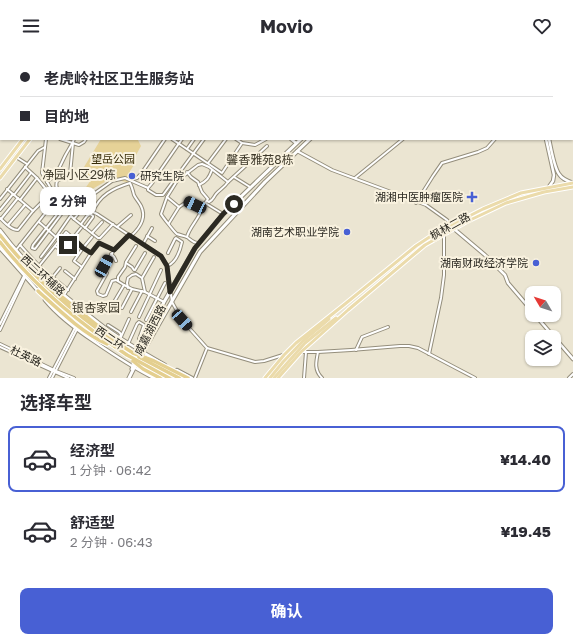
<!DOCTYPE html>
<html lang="zh">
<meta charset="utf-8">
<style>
body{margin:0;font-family:"Golos Text","Noto Sans SC",sans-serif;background:#f2f2f3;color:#2b2b33;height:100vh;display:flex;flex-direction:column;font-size:15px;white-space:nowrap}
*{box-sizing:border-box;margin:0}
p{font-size:13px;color:#7c7c81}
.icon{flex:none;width:22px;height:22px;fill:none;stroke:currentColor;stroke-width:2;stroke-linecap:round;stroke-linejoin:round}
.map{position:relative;height:326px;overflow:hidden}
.details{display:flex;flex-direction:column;background:#fff;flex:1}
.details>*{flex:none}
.banner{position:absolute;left:0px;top:0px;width:573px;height:88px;box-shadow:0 1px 3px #0004;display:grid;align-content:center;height:88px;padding:0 20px;background:#fff}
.needle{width:26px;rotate:309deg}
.controls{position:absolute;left:525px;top:234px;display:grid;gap:8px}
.controls a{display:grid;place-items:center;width:36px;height:36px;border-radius:8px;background:#fff;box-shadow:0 1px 3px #0004;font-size:20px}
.end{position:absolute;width:18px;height:18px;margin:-9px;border:5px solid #2b2922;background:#fff;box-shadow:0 0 0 2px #fff}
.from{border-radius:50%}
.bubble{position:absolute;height:28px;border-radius:8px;background:#fff;box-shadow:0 1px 3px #0004;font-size:13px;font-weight:700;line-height:28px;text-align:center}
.car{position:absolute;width:12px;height:24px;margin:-12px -6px;border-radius:5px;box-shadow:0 0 3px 1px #0007;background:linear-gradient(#222 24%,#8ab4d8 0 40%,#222 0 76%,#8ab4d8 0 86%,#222 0)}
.banner b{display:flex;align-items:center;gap:14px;height:38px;font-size:15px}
.banner b+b{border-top:1px solid #e1e1e2}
.banner i{width:10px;height:10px;background:#2b2b33}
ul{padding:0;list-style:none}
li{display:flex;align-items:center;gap:12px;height:66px;margin:0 8px 6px;padding:0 12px;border:2px solid transparent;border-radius:8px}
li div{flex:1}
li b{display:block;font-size:15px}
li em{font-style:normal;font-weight:700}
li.active{border-color:#4860d4}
li>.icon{width:36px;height:36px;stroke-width:1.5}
h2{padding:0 20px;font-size:18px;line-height:48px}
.action{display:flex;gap:8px;margin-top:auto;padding:8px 20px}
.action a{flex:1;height:46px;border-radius:8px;background:#4860d4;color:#fff;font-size:16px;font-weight:700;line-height:46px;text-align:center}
header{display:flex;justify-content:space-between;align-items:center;height:52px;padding:0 20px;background:#fff;font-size:18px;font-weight:700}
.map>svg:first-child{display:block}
.green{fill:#e6d297}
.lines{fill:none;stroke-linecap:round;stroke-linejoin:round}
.minor-casing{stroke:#948e7c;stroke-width:4}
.tertiary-casing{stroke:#948e7c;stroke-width:4.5}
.secondary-casing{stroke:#948e7c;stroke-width:5}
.primary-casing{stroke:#fff;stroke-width:5}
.trunk-casing{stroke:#fff;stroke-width:5.5}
.minor{stroke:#fff;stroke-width:2}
.tertiary{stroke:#fff;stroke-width:2.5}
.secondary{stroke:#fff;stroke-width:3}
.primary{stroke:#ebdbab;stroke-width:3}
.trunk{stroke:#e4cf8f;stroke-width:3.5}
.trunk-bridge-casing{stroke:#fff;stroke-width:5.5;stroke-linecap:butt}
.trunk-bridge{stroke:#e4cf8f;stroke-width:3.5}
.route{stroke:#2b2922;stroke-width:5}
.poi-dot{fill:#4860d4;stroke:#f9f2df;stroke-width:1.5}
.labels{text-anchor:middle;stroke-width:4;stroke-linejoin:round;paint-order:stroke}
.park-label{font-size:11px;fill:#362b06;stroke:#f9f2df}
.poi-label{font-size:11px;fill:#2b2922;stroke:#f9f2df;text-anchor:end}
.street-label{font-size:11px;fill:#2b2922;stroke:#f9f2df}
.neighbourhood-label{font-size:12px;fill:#3e392a;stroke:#f9f2df}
</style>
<header><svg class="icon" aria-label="menu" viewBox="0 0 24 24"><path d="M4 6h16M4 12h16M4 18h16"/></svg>Movio<svg class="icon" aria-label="heart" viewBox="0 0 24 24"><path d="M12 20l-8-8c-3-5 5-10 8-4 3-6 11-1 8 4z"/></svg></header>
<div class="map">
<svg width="573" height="326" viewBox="0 0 573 326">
<rect width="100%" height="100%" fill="#ebe5d2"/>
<path class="green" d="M101 87H140L138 88 141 94 135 105 134 113 130 119V124L131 129 127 130 110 127 80 144 93 125 85 122 84 115Z"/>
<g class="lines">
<g class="minor-casing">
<g id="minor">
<path d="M11 0 13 1"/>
<path d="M115 0 117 1"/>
<path d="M182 0 183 1"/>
<path d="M364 0 365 1"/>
<path d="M4 1 5 0"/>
<path d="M40 1V0"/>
<path d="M108 1 109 0"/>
<path d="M127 1V0"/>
<path d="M132 1 133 0"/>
<path d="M152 1V0"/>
<path d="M261 1 262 0"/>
<path d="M0 6 1 4"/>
<path d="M0 28 1 27"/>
<path d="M0 49 1 50"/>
<path d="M46 87 42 121 50 135 60 148 65 152 84 156 97 162 161 204 167 214 172 250 182 268 207 296 195 326"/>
<path d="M60 87 79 93 84 90 86 87"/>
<path d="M165 87 141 122 153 129 182 87"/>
<path d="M172 87 222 121 242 91"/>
<path d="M236 87 242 91 255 93 266 87"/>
<path d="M73 91 70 122 57 129C52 145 77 146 88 146L112 129 125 126 148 136"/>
<path d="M187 97 194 87"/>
<path d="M297 99 332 118 426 153 447 168 451 173"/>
<path d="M16 105 27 112"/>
<path d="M208 111 226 87"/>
<path d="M187 120 191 125 198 130 202 140 208 147 205 151 202 157"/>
<path d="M234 125 250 135"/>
<path d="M355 126 403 87"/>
<path d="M130 128 137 126 141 122"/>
<path d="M47 130C58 122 59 116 65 104 68 98 72 93 74 87"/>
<path d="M153 130 148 136V138L156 143H163L204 87"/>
<path d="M199 133C207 129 209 126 212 118"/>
<path d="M14 143 31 121"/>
<path d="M167 145 179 155 169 171"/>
<path d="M0 147 38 99 45 95"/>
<path d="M20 148 37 126"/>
<path d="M207 149 209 150C213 148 213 146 216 142 219 138 224 136 228 130"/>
<path d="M205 151 223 162"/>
<path d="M416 151 433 124 442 111 478 100 487 96 495 87"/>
<path d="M64 155 65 157 35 197 32 196 33 193 62 156Z"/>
<path d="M179 155 185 151 188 150C192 152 198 157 202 157 198 168 189 176 187 185"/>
<path d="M0 158 13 142"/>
<path d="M33 159 46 146"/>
<path d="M93 160C99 143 114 136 130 131 132 135 133 139 134 143 136 147 139 150 141 154 147 166 140 176 131 184"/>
<path d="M0 166C5 171 11 178 18 178L33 159 7 137"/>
<path d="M1 167 18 146"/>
<path d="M74 167 98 186H100L113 172"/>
<path d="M39 170C45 175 50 180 56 185L41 205"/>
<path d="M81 172 87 164 90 162 93 164V165L85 176"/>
<path d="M8 173 25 153"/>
<path d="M117 175 131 163"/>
<path d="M81 176 73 186 83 196 92 185"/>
<path d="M92 181 102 170"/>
<path d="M147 184 155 189"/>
<path d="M56 185 74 159H76L78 160V162L74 167 71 164"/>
<path d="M198 191C193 191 191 188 187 185 184 184 180 183 177 182 175 181 162 164 161 162L167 145 177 129 198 113 202 112 209 115 228 130 267 94"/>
<path d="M143 192 152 176"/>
<path d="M20 193 39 214 68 238"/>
<path d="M83 196 91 201 82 215 74 209Z"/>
<path d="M16 198 54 150V147L37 126 25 115"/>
<path d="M114 198 128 183"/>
<path d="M91 201 99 191 114 198 102 219"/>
<path d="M111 202 114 205 116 209"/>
<path d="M126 211 132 215 134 218"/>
<path d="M39 214 66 180 73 186 63 200 55 194"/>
<path d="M167 214C176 211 180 199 182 190L176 186 175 187 168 201"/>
<path d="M135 218 145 201"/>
<path d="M65 219 75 227"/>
<path d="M107 221 97 239 98 242 103 244 106 243 112 229 116 228 124 233 132 237 145 240 164 250"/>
<path d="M52 226 60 216"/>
<path d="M142 226 154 205"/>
<path d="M118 229V225L125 215 126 210 136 194"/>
<path d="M128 236 127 231 128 226 132 223 136 222 142 226 145 240"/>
<path d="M64 243 82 215"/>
<path d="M114 250 124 233"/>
<path d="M122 256 132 237"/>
<path d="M131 260 142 239"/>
<path d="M139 265 161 218"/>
<path d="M146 268 165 231"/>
<path d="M0 272 24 224"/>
<path d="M108 273 119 280 121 282 120 285"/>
<path d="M0 278 25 225"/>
<path d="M120 287 129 267"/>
<path d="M0 292 56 319 74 326"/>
<path d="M128 292 137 272 139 270 144 273 139 287 143 292"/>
<path d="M0 295 68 326"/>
<path d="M207 296 255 310 264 309 283 303"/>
<path d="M356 298 362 285 388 275"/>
<path d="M302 300H318L351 298 400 294H409L418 296 454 315 475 326"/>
<path d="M318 300C316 310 314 318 322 326"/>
<path d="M429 302 441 246 444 223V182"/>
<path d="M49 326 75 276"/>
<path d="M52 326 77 277"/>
<path d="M304 326 306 300"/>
<path d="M569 326 573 322"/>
</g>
</g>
<g class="tertiary-casing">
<g id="tertiary">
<path d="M186 0 187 1"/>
<path d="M476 0 477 1"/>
<path d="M481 0 482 1"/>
<path d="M291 87 296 91"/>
<path d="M546 87 554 123 553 129 548 136"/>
<path d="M549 87C551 96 554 115 559 122 562 127 567 129 573 131"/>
<path d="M453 176 485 203 505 223 508 231 532 259"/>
<path d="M0 178C15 198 32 217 52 234"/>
<path d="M0 196 38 239"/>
<path d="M58 238C73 250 88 263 104 275 123 289 144 301 165 313"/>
<path d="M45 248C59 265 77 278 95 290 114 303 133 316 154 326"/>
<path d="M535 263 573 307"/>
<path d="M177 318 192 326"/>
</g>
</g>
<g class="secondary-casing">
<g id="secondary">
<path d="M390 1 391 0"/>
<path d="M398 1 399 0"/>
<path d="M140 305 200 200 265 130 310 87"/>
<path d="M132 317 139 299 164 250 195 196 225 160 301 87"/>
<path d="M129 326 137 310"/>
</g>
</g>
<g class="primary-casing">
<g id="primary">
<path d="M90 1V0"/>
<path d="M95 1V0"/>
<path d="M0 117 23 87"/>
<path d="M0 126 30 87"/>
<path d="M265 326 284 303 296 291 345 252 416 194 434 182 483 157 521 141 573 131"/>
<path d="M270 326 283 310 303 289 329 267"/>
<path d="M274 326 305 291 336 266"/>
<path d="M278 326 301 300 348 258 419 198 425 193 466 170 506 151 544 140 573 135"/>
</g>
</g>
<g class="trunk-casing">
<g id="trunk">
<path d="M0 183C37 230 82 269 133 301"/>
<path d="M0 190C35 235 79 271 127 303"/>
<path d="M51 233 61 244 113 286"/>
<path d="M38 239C59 258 81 280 107 292"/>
</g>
</g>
<use href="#minor" class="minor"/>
<use href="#tertiary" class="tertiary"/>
<use href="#secondary" class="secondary"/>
<use href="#primary" class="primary"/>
<use href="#trunk" class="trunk"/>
<g class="trunk-bridge-casing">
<g id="trunk-bridge">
<path d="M133 301 154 309 188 326"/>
<path d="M127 303 169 326"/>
<path d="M139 305 179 326"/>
<path d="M133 309 143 317 160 326"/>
</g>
</g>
<use href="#trunk-bridge" class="trunk-bridge"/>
</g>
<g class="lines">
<path class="route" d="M68 193 73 186 83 196 91 201 99 191 114 198 129 183 161 204 167 214 170 240 195 196 223 162 234 152"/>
</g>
<g class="poi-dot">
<circle cx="132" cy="124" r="4"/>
<path d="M470 139h4v4h4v4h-4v4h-4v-4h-4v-4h4z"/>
<circle cx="347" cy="180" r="4"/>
<circle cx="536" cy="211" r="4"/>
</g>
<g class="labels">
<g class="park-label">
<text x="113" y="111">望岳公园</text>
</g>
<g class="poi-label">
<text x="140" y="128" text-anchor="start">研究生院</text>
<text x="463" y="149">湖湘中医肿瘤医院</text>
<text x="339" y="184">湖南艺术职业学院</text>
<text x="528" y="215">湖南财政经济学院</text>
</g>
<g class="street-label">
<text transform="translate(450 174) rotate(-29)" y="4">枫林二路</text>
<text transform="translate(43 223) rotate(42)" y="4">西二环辅路</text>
<text transform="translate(150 278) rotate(-63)" y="4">咸嘉湖西路</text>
<text transform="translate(110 286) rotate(34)" y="4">西二环</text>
<text transform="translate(26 304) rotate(25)" y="4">杜英路</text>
</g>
<g class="neighbourhood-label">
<text x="260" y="112">馨香雅苑8栋</text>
<text x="79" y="127">净园小区29栋</text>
<text x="96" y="260">银杏家园</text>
</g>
</g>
</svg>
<div class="controls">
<a><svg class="needle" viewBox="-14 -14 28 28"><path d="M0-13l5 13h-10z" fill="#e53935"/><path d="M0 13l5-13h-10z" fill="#7c7c81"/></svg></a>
<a><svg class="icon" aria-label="layers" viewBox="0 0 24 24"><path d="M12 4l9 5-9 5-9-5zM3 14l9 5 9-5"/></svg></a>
</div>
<i class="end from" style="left:234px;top:152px"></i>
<i class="end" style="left:68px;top:193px"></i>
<div class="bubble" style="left:40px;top:135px;width:56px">2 分钟</div>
<i class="car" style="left:195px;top:153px;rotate:295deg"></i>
<i class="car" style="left:104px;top:214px;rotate:29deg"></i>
<i class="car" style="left:182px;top:268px;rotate:138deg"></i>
<div class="banner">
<b><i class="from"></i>老虎岭社区卫生服务站</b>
<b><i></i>目的地</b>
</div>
</div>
<section class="details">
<h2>选择车型</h2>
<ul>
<li class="active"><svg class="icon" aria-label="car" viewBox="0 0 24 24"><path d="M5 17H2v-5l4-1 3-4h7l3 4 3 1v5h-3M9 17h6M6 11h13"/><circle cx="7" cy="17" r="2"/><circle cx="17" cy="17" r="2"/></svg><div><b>经济型</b><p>1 分钟 · 06:42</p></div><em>¥14.40</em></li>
<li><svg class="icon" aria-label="car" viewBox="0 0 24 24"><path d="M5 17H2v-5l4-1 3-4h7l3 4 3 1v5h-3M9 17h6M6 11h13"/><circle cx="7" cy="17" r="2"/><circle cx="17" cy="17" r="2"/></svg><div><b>舒适型</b><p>2 分钟 · 06:43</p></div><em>¥19.45</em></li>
</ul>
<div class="action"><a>确认</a></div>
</section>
